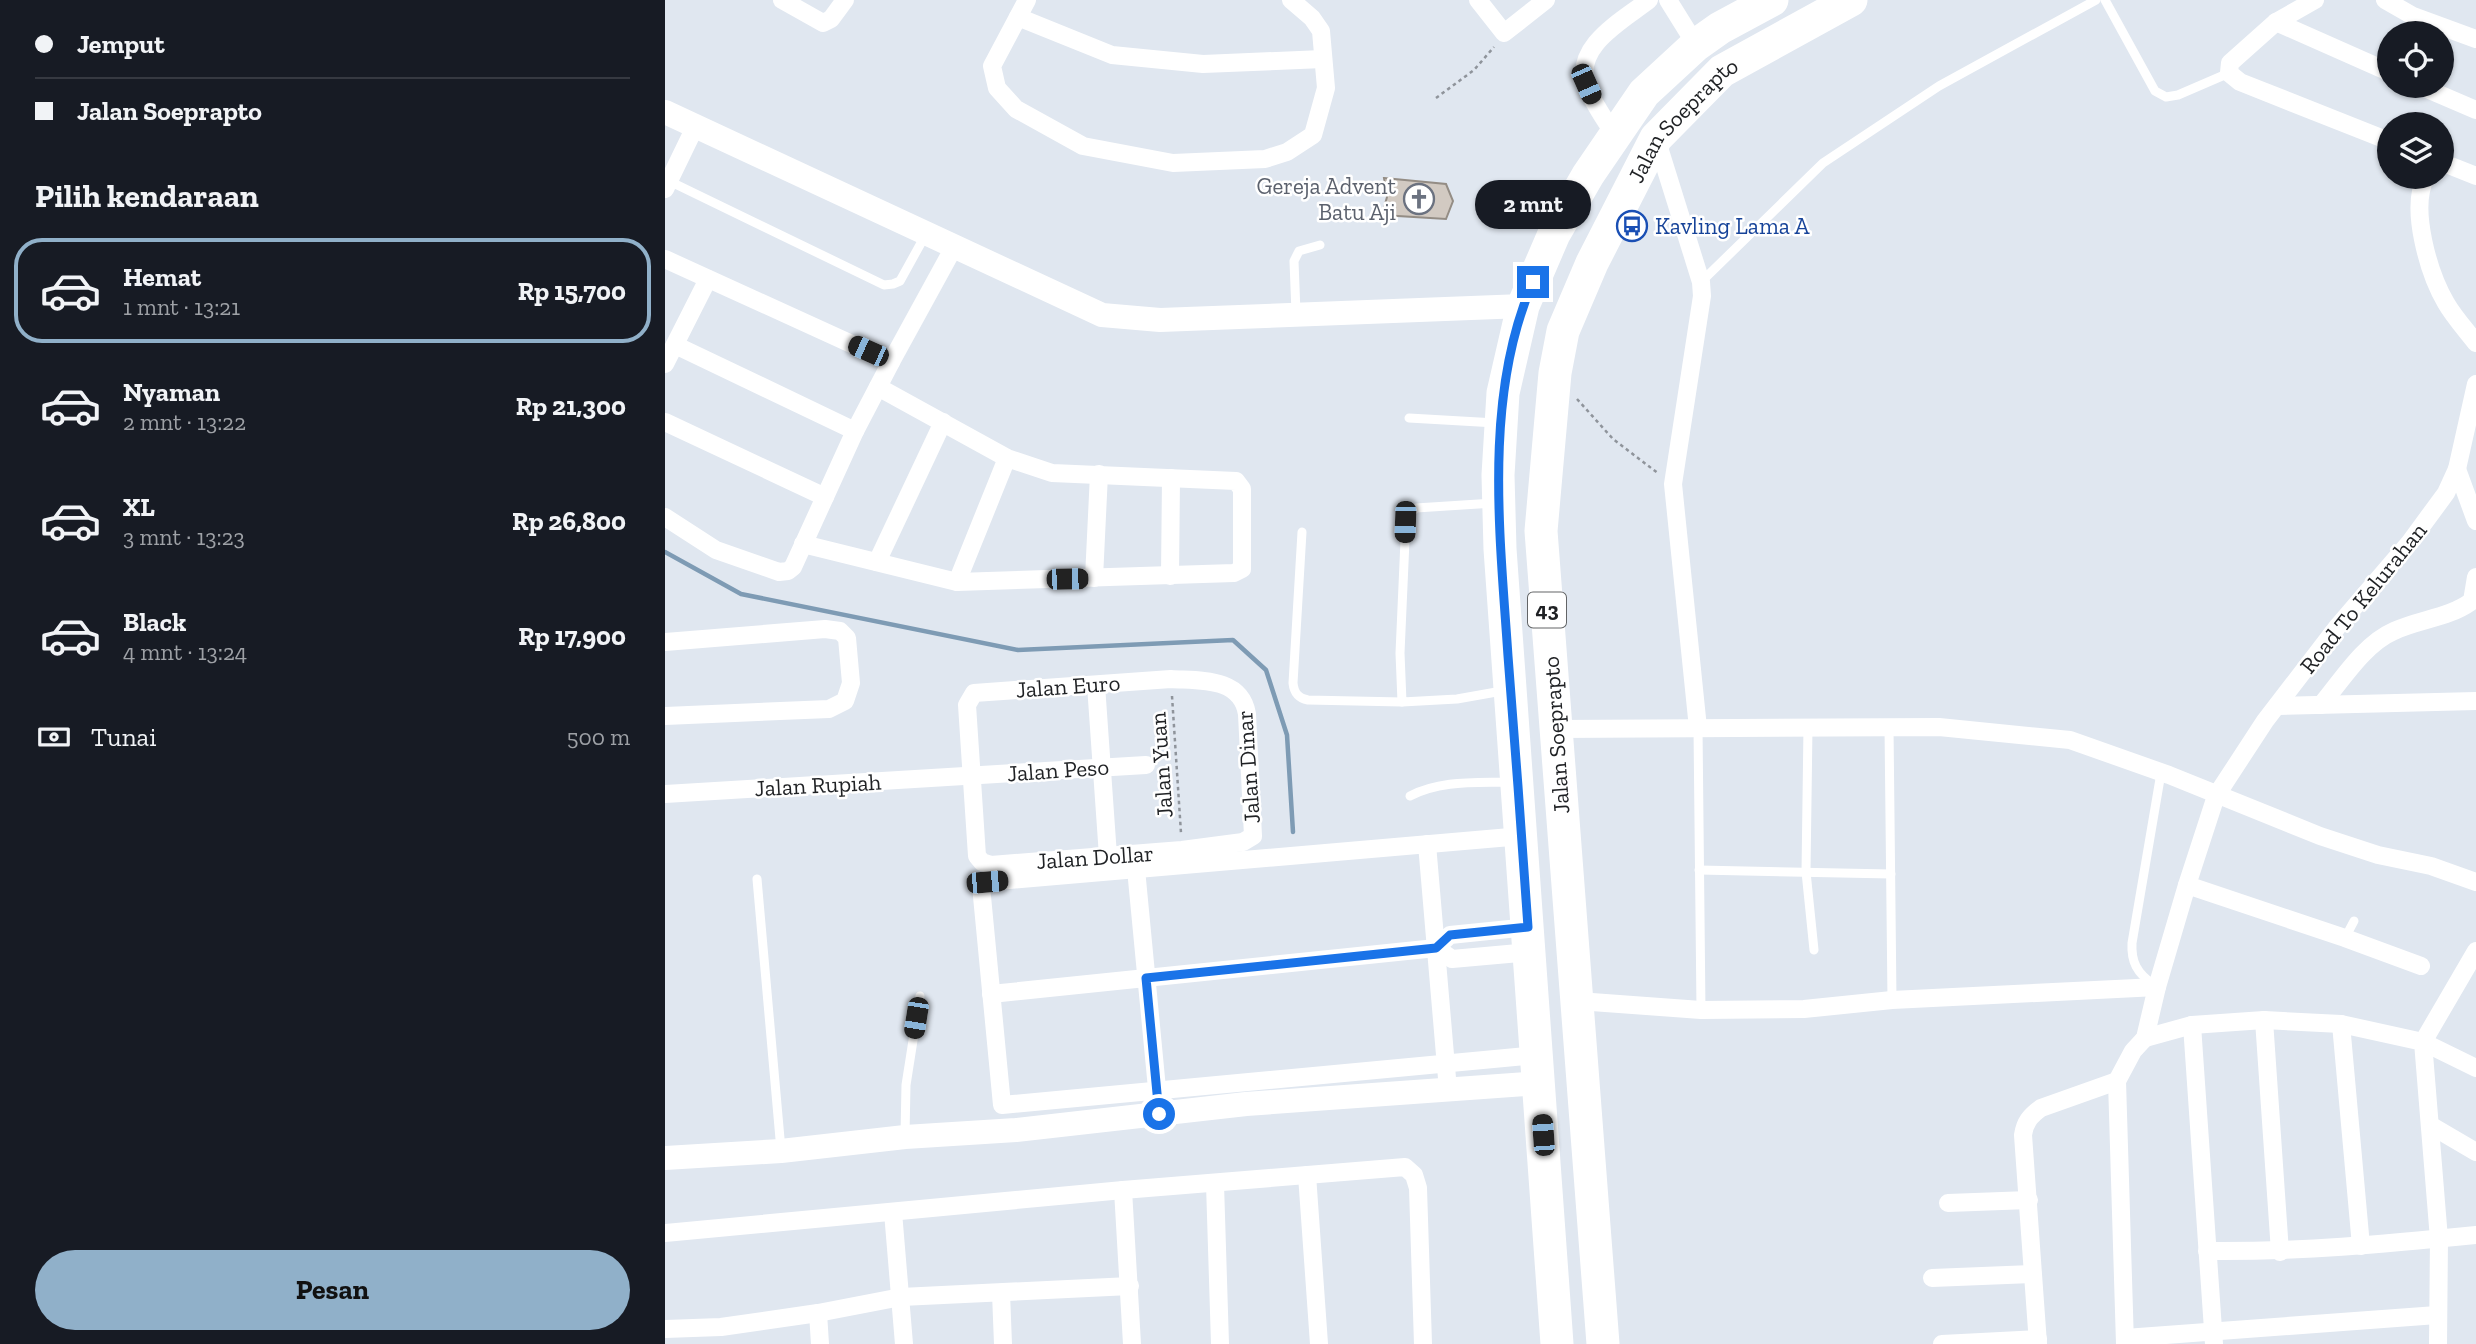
<!DOCTYPE html>
<html lang="id">
<meta charset="utf-8">
<style>
body{margin:0;font-family:"Zilla Slab",serif;background:#20242c;color:#f1f3f6;height:100vh;display:flex;flex-direction:column;font-size:26px;white-space:nowrap}
*{box-sizing:border-box;margin:0}
p{font-size:23px;color:#9ea1a6}
.icon{flex:none;width:38px;height:38px;fill:none;stroke:currentColor;stroke-width:2;stroke-linecap:round;stroke-linejoin:round}
.map{position:relative;flex:1;overflow:hidden}
.details{display:flex;flex-direction:column;background:#171b24;width:665px}
.details>*{flex:none}
.top-card{display:grid;align-content:center;height:154px;padding:0 35px;background:#171b24}
.buttons{position:absolute;left:1712px;top:21px;display:grid;gap:14px}
.buttons a{display:grid;place-items:center;width:77px;height:77px;border-radius:50%;background:#171b24;box-shadow:0 2px 5px #0004;font-size:35px}
.end{position:absolute;width:32px;height:32px;margin:-16px;border:9px solid #1a73e8;background:#fff;box-shadow:0 0 0 4px #fff}
.from{border-radius:50%}
.bubble{position:absolute;height:49px;border-radius:24px;background:#171b24;box-shadow:0 2px 5px #0004;font-size:23px;font-weight:800;line-height:49px;text-align:center}
.car{position:absolute;width:21px;height:42px;margin:-21px -10px;border-radius:9px;box-shadow:0 0 5px 2px #0007;background:linear-gradient(#222 24%,#8ab4d8 0 40%,#222 0 76%,#8ab4d8 0 86%,#222 0)}
.top-card b{display:flex;align-items:center;gap:24px;height:66px;font-size:26px}
.top-card b+b{border-top:2px solid #363941}
.top-card i{width:18px;height:18px;background:#f1f3f6}
ul{padding:0;list-style:none}
li{display:flex;align-items:center;gap:21px;height:105px;margin:0 14px 10px;padding:0 21px;border:4px solid transparent;border-radius:28px}
li div{flex:1}
li b{display:block;font-size:26px}
li em{font-style:normal;font-weight:800}
li.current{border-color:#90b0c9}
li>.icon{width:63px;height:63px;stroke-width:1.5}
h2{padding:0 35px;font-size:32px;line-height:84px}
.pay{display:flex;align-items:center;gap:18px;height:77px;padding:0 35px;font-size:26px}
.pay p{margin-inline-start:auto}
.action{display:flex;gap:14px;margin-top:auto;padding:14px 35px}
.action a{flex:1;height:80px;border-radius:42px;background:#90b0c9;color:#111;font-size:28px;font-weight:800;line-height:80px;text-align:center}
main{display:flex;flex:1;min-height:0}
.map>svg:first-child{display:block}
.lines{fill:none;stroke-linecap:round;stroke-linejoin:round}
.stream{stroke:#7e9bb4;stroke-width:4.5}
.building{fill:#d2cac2;stroke:#948d85;stroke-width:2}
.path{stroke:#8f949b;stroke-width:2.5;stroke-dasharray:3.5 3.5;stroke-linecap:butt}
.lane{stroke:#fff;stroke-width:9}
.street{stroke:#fff;stroke-width:18}
.secondary{stroke:#fff;stroke-width:24}
.highway{stroke:#fff;stroke-width:33}
.route{stroke:#1a73e8;stroke-width:9}
.labels{text-anchor:middle;stroke-width:5;stroke-linejoin:round;paint-order:stroke}
.shield{fill:#fff;stroke:#626466;stroke-width:2}
.shield-label{font-size:21px;font-weight:bold;fill:#1f2124}
.street-label{font-size:23px;fill:#1f2124;stroke:#fff}
.worship-label{font-size:23px;fill:#5b616d;stroke:#fff;text-anchor:end}
.transit-label{font-size:23px;fill:#164399;stroke:#fff;text-anchor:start}
</style>
<main>
<section class="details">
<div class="top-card">
<b><i class="from"></i>Jemput</b>
<b><i></i>Jalan Soeprapto</b>
</div>
<h2>Pilih kendaraan</h2>
<ul>
<li class="current"><svg class="icon" aria-label="car" viewBox="0 0 24 24"><path d="M5 17H2v-5l4-1 3-4h7l3 4 3 1v5h-3M9 17h6M6 11h13"/><circle cx="7" cy="17" r="2"/><circle cx="17" cy="17" r="2"/></svg><div><b>Hemat</b><p>1 mnt · 13:21</p></div><em>Rp 15,700</em></li>
<li><svg class="icon" aria-label="car" viewBox="0 0 24 24"><path d="M5 17H2v-5l4-1 3-4h7l3 4 3 1v5h-3M9 17h6M6 11h13"/><circle cx="7" cy="17" r="2"/><circle cx="17" cy="17" r="2"/></svg><div><b>Nyaman</b><p>2 mnt · 13:22</p></div><em>Rp 21,300</em></li>
<li><svg class="icon" aria-label="car" viewBox="0 0 24 24"><path d="M5 17H2v-5l4-1 3-4h7l3 4 3 1v5h-3M9 17h6M6 11h13"/><circle cx="7" cy="17" r="2"/><circle cx="17" cy="17" r="2"/></svg><div><b>XL</b><p>3 mnt · 13:23</p></div><em>Rp 26,800</em></li>
<li><svg class="icon" aria-label="car" viewBox="0 0 24 24"><path d="M5 17H2v-5l4-1 3-4h7l3 4 3 1v5h-3M9 17h6M6 11h13"/><circle cx="7" cy="17" r="2"/><circle cx="17" cy="17" r="2"/></svg><div><b>Black</b><p>4 mnt · 13:24</p></div><em>Rp 17,900</em></li>
</ul>
<div class="pay"><svg class="icon" aria-label="cash" viewBox="0 0 24 24"><path d="M3 7h18v10H3z"/><circle cx="12" cy="12" r="2"/></svg>Tunai<p>500 m</p></div>
<div class="action"><a>Pesan</a></div>
</section>
<div class="map">
<svg width="1811" height="1344" viewBox="0 0 1811 1344">
<rect width="100%" height="100%" fill="#e0e7f0"/>
<g class="lines">
<path class="stream" d="M0 552 76 594 353 650 568 640 601 670 622 735 628 832"/>
</g>
<path class="building" d="M719 178 781 184 788 201 781 219 717 215 722 197Z"/>
<g class="lines">
<g class="path">
<path d="M771 98 809 70 829 47"/>
<path d="M912 399 948 439 994 474"/>
<path d="M507 696 516 833"/>
</g>
<g class="lane">
<path d="M1440 0 1490 91 1501 97 1513 95 1564 73"/>
<path d="M2 180 219 285 228 284 235 281 261 234"/>
<path d="M1036 282 1158 163 1274 86 1431 0"/>
<path d="M631 313 629 261 634 251 655 245"/>
<path d="M744 418 831 423"/>
<path d="M829 503 751 508 741 518 735 653 737 702 792 699 837 691"/>
<path d="M637 532 628 683C629 693 633 698 643 700L737 702"/>
<path d="M1143 727 1141 872 1149 950"/>
<path d="M1224 727 1227 1000"/>
<path d="M1033 728 1036 1010"/>
<path d="M745 796C776 780 810 783 844 782"/>
<path d="M1034 870 1226 874"/>
<path d="M92 879 116 1150"/>
<path d="M1680 938 1689 921"/>
<path d="M1488 984C1472 973 1466 962 1467 943L1496 773"/>
<path d="M240 1135 241 1085 255 996"/>
</g>
<g class="street">
<path d="M117 0 158 23 166 19 180 0"/>
<path d="M362 0 327 66 332 88 351 109 418 146 508 163 600 159 622 152 648 135 661 88 656 31 647 18 626 0"/>
<path d="M813 0 839 33 881 0"/>
<path d="M1003 0 1031 45"/>
<path d="M1650 0 1611 22 1565 63 1564 73 1575 82 1724 141"/>
<path d="M1720 0 1748 16 1811 39"/>
<path d="M353 17 447 55 538 64 658 59"/>
<path d="M1611 22 1724 72"/>
<path d="M1755 86 1811 110"/>
<path d="M950 135C940 120 929 105 922 87 907 47 957 21 984 0"/>
<path d="M991 138 1036 282 1037 296 1008 484 1033 728"/>
<path d="M1776 162 1811 176"/>
<path d="M1761 177C1744 208 1764 274 1781 303 1789 317 1801 330 1811 343"/>
<path d="M0 189 30 127"/>
<path d="M0 259 226 362 190 431 128 567 123 571 114 572 51 550 0 517"/>
<path d="M10 345 190 431"/>
<path d="M226 362 289 247"/>
<path d="M0 364 43 279"/>
<path d="M0 422 160 497"/>
<path d="M1792 469 1811 521"/>
<path d="M138 544 292 582 569 573 577 569V489L571 481 387 473 342 458 213 387"/>
<path d="M212 562 278 422"/>
<path d="M505 576 506 478"/>
<path d="M429 578 434 474"/>
<path d="M292 582 342 458"/>
<path d="M0 642 160 629 175 631 182 638 186 683 180 701 164 709 0 716"/>
<path d="M506 679C535 681 576 677 582 714L588 836 578 842 517 850 326 865 317 862 312 856 302 705 309 693Z"/>
<path d="M431 685 443 856"/>
<path d="M1656 705C1677 680 1699 644 1729 631 1755 619 1784 618 1807 601L1811 577"/>
<path d="M1612 706 1811 701"/>
<path d="M891 729 1274 727 1405 740 1504 775 1655 836 1713 855 1766 866 1811 882"/>
<path d="M0 794 481 765"/>
<path d="M857 836 322 882 316 886 337 1105 872 1055"/>
<path d="M762 844 783 1090"/>
<path d="M471 869 493 1099"/>
<path d="M1522 885 1680 938 1756 966"/>
<path d="M771 948 787 959 865 952"/>
<path d="M1811 951 1758 1042 1811 1068"/>
<path d="M326 994 771 948 785 935 863 927"/>
<path d="M913 1001 1036 1010 1139 1009 1227 1000 1492 987"/>
<path d="M1599 1020 1615 1252"/>
<path d="M1676 1024 1696 1246"/>
<path d="M1527 1025 1549 1344"/>
<path d="M1480 1038 1527 1025 1599 1020 1676 1024 1758 1042 1774 1239 1773 1344"/>
<path d="M1765 1125 1811 1152"/>
<path d="M642 1175 654 1344"/>
<path d="M550 1184 555 1344"/>
<path d="M458 1190 467 1344"/>
<path d="M1283 1203 1364 1200"/>
<path d="M228 1212 239 1344"/>
<path d="M0 1233 458 1190 740 1167 749 1175 753 1188 758 1344"/>
<path d="M1542 1251C1633 1252 1721 1244 1811 1235"/>
<path d="M1267 1278 1367 1274"/>
<path d="M336 1293 338 1344"/>
<path d="M153 1313 155 1344"/>
<path d="M0 1329 56 1327 153 1313 236 1297 465 1286"/>
<path d="M1460 1338 1772 1315"/>
<path d="M1277 1344 1373 1339"/>
<path d="M1373 1344 1358 1135C1360 1122 1365 1116 1376 1108L1452 1081"/>
<path d="M1460 1344 1452 1081 1468 1051 1480 1038 1492 987 1522 885 1551 796 1600 721 1673 626 1745 542 1781 493 1792 469 1811 384"/>
</g>
<g class="secondary">
<path d="M0 112 437 315 495 320 858 306"/>
<path d="M0 1158 116 1151 240 1137 351 1130 581 1104 875 1083"/>
</g>
<g class="highway">
<path d="M892 1344 835 549 833 475 838 393 858 306 889 234 923 175 979 93 1031 45 1055 28 1107 0"/>
<path id="s1" d="M938 1344 876 531 890 373 898 331 927 263 991 138 1057 71 1186 0"/>
</g>
</g>
<g class="lines">
<path class="route" d="M494 1114 481 978 771 948 785 935 863 927C857 837 850 746 843 656 835 536 818 395 868 282"/>
</g>
<defs>
<g id="church-ring" transform="scale(1.575)"><circle r="9.5" fill="#fff" stroke="#6b7280" stroke-width="1.5"/><path d="M-1.2-6h2.4v3.5h3.3v2.4h-3.3V6h-2.4V-.1h-3.3v-2.4h3.3Z" fill="#6b7280"/></g>
<g id="bus-ring" transform="scale(1.575)"><circle r="9.5" fill="#fff" stroke="#1a4fb4" stroke-width="1.5"/><path d="M-5-6H5V4H4V6H2V4H-2V6H-4V4H-5ZM-3.5-4V0h7V-4ZM-3.5 1.2v1.5H-2V1.2ZM2 1.2v1.5H3.5V1.2Z" fill="#1a4fb4"/></g>
</defs>
<g fill-rule="evenodd">
<use href="#church-ring" x="754" y="199"/>
<use href="#bus-ring" x="967" y="226"/>
</g>
<g class="labels">
<rect class="shield" x="863" y="592.5" width="38" height="35" rx="5"/>
<g class="shield-label">
<text x="882" y="617">43</text>
</g>
<g class="street-label">
<text dy="8" stroke="none"><textPath href="#s1" startOffset="1262">Jalan Soeprapto</textPath></text>
<text transform="translate(1698 598) rotate(-51)" y="8">Road To Kelurahan</text>
<text transform="translate(403 686) rotate(-4)" y="8">Jalan Euro</text>
<text transform="translate(891 735) rotate(-94)" y="8">Jalan Soeprapto</text>
<text transform="translate(496 765) rotate(-94)" y="8">Jalan Yuan</text>
<text transform="translate(583 767) rotate(-94)" y="8">Jalan Dinar</text>
<text transform="translate(393 770) rotate(-4)" y="8">Jalan Peso</text>
<text transform="translate(153 785) rotate(-3)" y="8">Jalan Rupiah</text>
<text transform="translate(430 857) rotate(-4)" y="8">Jalan Dollar</text>
</g>
<g class="worship-label">
<text x="731" y="194">Gereja Advent<tspan x="731" dy="26">Batu Aji</tspan></text>
</g>
<g class="transit-label">
<text x="990" y="234">Kavling Lama A</text>
</g>
</g>
</svg>
<div class="buttons">
<a><svg class="icon" aria-label="locate" viewBox="0 0 24 24"><circle cx="12" cy="12" r="6"/><path d="M12 2v4M12 18v4M2 12h4M18 12h4"/></svg></a>
<a><svg class="icon" aria-label="layers" viewBox="0 0 24 24"><path d="M12 4l9 5-9 5-9-5zM3 14l9 5 9-5"/></svg></a>
</div>
<i class="end from" style="left:494px;top:1114px"></i>
<i class="end" style="left:868px;top:282px"></i>
<div class="bubble" style="left:810px;top:180px;width:116px">2 mnt</div>
<i class="car" style="left:921px;top:84px;rotate:156deg"></i>
<i class="car" style="left:203px;top:351px;rotate:294deg"></i>
<i class="car" style="left:740px;top:522px;rotate:182deg"></i>
<i class="car" style="left:402px;top:579px;rotate:89deg"></i>
<i class="car" style="left:322px;top:882px;rotate:85deg"></i>
<i class="car" style="left:251px;top:1018px;rotate:189deg"></i>
<i class="car" style="left:878px;top:1135px;rotate:356deg"></i>
</div>
</main>
